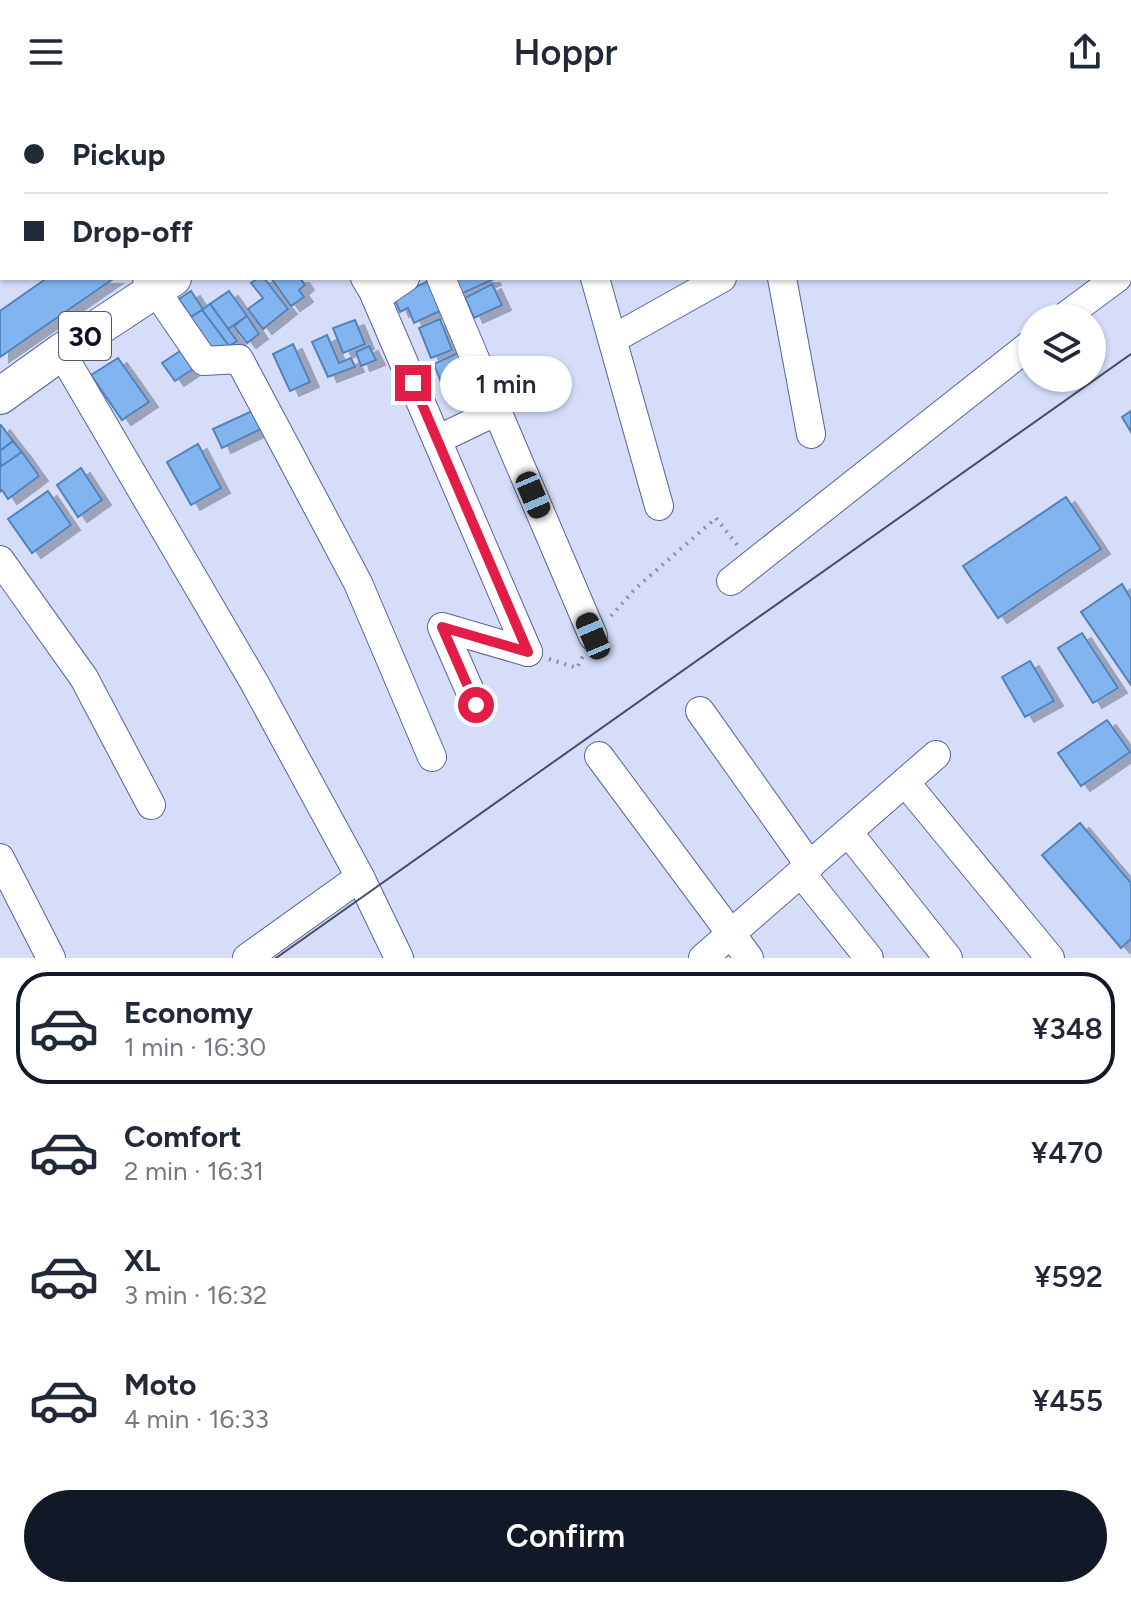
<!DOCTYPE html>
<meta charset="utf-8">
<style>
body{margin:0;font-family:Figtree,sans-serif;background:#f2f2f3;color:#1f2937;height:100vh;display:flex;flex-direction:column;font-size:30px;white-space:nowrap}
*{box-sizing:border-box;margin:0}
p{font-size:26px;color:#747a83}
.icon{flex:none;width:44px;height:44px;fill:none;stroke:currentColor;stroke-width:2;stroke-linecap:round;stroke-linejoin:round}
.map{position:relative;height:854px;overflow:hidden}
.side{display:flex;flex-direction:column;background:#fff;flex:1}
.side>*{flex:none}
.guide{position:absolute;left:0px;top:0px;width:1132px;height:176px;box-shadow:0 2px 6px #0004;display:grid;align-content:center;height:176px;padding:0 24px;background:#fff}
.tools{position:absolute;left:1018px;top:200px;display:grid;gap:16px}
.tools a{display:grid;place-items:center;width:88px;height:88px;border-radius:50%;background:#fff;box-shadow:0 2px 6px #0004;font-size:40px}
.end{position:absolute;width:36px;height:36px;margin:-18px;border:10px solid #e11d48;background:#fff;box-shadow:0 0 0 4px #fff}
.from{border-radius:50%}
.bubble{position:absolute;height:56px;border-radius:28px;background:#fff;box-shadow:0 2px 6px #0004;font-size:26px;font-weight:600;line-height:56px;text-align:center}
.car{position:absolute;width:24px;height:48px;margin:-24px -12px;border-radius:10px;box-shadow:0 0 6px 2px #0007;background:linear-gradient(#222 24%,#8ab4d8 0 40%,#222 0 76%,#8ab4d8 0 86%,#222 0)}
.guide b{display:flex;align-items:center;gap:28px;height:76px;font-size:30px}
.guide b+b{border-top:2px solid #e0e1e3}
.guide i{width:20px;height:20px;background:#1f2937}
ul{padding:14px 0 0;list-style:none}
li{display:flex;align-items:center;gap:24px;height:112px;margin:0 16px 12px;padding:0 8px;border:4px solid transparent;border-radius:32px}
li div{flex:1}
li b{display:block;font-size:30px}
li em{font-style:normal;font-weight:600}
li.active{border-color:#111827}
li>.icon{width:72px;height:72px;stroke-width:1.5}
.button{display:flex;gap:16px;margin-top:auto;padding:16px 24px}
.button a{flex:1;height:92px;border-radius:48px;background:#111827;color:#fff;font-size:32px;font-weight:600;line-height:92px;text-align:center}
header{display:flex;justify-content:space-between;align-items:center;height:104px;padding:0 24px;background:#fff;font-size:36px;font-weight:600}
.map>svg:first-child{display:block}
.building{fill:#82b4ef;stroke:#5282ba;stroke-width:2;filter:url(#shadow)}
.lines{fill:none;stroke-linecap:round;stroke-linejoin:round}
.minor-casing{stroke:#5663a2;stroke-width:30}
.major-casing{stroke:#5663a2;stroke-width:38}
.path{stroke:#8a90ab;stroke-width:4;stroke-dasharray:2 6;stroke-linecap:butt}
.minor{stroke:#fff;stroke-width:28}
.major{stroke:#fff;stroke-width:36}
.tram{stroke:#484d67;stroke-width:2}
.route{stroke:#e11d48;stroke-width:10}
.labels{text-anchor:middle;stroke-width:6;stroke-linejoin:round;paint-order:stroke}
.shield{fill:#fff;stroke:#555869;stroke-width:2}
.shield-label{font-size:28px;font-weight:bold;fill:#0c1029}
</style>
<header><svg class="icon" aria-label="menu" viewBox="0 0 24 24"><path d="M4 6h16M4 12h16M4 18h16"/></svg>Hoppr<svg class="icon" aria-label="share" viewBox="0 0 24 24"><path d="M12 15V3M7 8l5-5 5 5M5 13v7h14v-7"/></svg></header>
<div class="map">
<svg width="1131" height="854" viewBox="0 0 1131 854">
<defs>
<filter id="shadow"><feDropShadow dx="9" dy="5" stdDeviation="0" flood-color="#0004"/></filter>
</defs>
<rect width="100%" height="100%" fill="#d5ddf9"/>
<g class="building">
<path d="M292 0H320L322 2H289Z"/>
<path d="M0 3 2 6V37L0 39Z"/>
<path d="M2 40V73L0 74V42Z"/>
<path d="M2 77V131L0 132V78Z"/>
<path d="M47 174 113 175 0 253V207Z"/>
<path d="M259 174H264L288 205 263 225 248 205 263 194 251 179Z"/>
<path d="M271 174H300L305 181 299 186 304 193 291 202Z"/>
<path d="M448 174H491L492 176 456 192Z"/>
<path d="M428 177 442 206 414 219 408 204 400 208 394 194Z"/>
<path d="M492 180 502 201 474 214 465 194Z"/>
<path d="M191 187 203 205 191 213 179 195Z"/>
<path d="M229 187 247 212 228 225 210 200Z"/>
<path d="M210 200 237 237 229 242 202 206Z"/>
<path d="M202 206 229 242 214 250 188 215Z"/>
<path d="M247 212 259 230 247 239 234 222Z"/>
<path d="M440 215 452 246 431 254 419 224Z"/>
<path d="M355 216 365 240 343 249 333 224Z"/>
<path d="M327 231 339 259 351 254 355 263 328 273 312 238Z"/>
<path d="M293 240 310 278 290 287 273 250Z"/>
<path d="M369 242 376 256 361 262 356 248Z"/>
<path d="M183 245 196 263 175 277 162 259Z"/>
<path d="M460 248 472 279 446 291 434 260Z"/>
<path d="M118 254 149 298 122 316 91 271Z"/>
<path d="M252 307 261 325 222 344 213 325Z"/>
<path d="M1131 307V328L1122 313Z"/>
<path d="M1 321 13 337 0 347V322Z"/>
<path d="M13 337 22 348 1 364 0 347Z"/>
<path d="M198 340 221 384 191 401 167 358Z"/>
<path d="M22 348 39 372 8 395 2 386 0 388V363Z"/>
<path d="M81 364 102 396 78 413 57 381Z"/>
<path d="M48 387 71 421 32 449 8 415Z"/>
<path d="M1066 393 1101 445 998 514 963 462Z"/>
<path d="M1122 480 1131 495V581L1081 508Z"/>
<path d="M1082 529 1118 584 1093 599 1058 544Z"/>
<path d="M1030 557 1054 597 1025 613 1002 573Z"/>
<path d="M1107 616 1130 648 1081 682 1058 649Z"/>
<path d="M1080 719 1131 779V835L1121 844 1042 751Z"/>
</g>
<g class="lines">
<g class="minor-casing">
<g id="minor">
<path d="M25 0 26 2"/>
<path d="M213 0 214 2"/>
<path d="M532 0 534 2"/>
<path d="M861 0V2"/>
<path d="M990 0 991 2"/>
<path d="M1082 0V2"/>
<path d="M1030 2 1034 0"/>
<path d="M1130 126 1131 127"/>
<path d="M0 147 2 146"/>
<path d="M147 174 204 257 239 255 358 479 432 653"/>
<path d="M365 174 373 187 528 548"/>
<path d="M441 174 497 307"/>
<path d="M595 174 659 402"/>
<path d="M782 174 811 330"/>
<path d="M376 194 405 174"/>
<path d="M1063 214 1117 174"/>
<path d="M613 235 722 174"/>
<path d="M61 248 254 578 360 773 399 854"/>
<path d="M437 336 497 307 593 532"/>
<path d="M0 456 84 574 151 701"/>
<path d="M731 477 1032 239"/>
<path d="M476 601 442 523 528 548"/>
<path d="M700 607 810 762"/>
<path d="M599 652 749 854"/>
<path d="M905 678 1050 854"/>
<path d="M848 728 948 854"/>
<path d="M0 754 51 854"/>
<path d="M801 769 869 854"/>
<path d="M247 854 360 773"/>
<path d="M703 854 936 651"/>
</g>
</g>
<g class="major-casing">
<g id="major">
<path d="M429 2 432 0"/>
<path d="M0 292 61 248 173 174"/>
</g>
</g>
<g class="path">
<path d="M611 512 635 485 716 414 738 442"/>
<path d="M549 555 577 564 583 552"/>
</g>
<use href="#minor" class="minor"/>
<use href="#major" class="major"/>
<path class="tram" d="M276 854 1131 250"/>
</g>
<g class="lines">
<path class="route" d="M413 279 528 548 442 523 476 601"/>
</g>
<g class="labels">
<rect class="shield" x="59" y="208" width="52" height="48" rx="6"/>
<g class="shield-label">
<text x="85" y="242">30</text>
</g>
</g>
</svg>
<div class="tools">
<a><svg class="icon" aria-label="layers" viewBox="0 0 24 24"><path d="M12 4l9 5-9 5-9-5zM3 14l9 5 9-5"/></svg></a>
</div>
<i class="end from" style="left:476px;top:601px"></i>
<i class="end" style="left:413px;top:279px"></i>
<div class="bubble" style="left:440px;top:252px;width:132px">1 min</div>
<i class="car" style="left:533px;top:391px;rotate:157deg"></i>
<i class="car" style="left:593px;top:532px;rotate:337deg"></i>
<div class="guide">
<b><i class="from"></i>Pickup</b>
<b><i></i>Drop-off</b>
</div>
</div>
<section class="side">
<ul>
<li class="active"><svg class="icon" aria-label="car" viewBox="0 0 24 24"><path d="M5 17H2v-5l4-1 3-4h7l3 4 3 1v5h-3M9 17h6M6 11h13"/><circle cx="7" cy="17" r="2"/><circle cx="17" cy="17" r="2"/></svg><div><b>Economy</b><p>1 min · 16:30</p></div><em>¥348</em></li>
<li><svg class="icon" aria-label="car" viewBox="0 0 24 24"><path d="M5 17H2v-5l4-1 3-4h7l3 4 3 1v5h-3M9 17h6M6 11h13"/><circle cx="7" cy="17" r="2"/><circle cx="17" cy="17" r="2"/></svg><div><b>Comfort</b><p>2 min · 16:31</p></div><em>¥470</em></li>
<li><svg class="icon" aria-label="car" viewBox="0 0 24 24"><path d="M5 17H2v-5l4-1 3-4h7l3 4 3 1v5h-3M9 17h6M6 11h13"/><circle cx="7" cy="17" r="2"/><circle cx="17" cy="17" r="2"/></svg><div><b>XL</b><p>3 min · 16:32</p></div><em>¥592</em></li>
<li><svg class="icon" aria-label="car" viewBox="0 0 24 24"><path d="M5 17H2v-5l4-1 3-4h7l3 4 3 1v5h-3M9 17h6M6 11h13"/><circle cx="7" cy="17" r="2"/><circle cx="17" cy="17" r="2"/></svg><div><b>Moto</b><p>4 min · 16:33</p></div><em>¥455</em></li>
</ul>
<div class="button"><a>Confirm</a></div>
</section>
